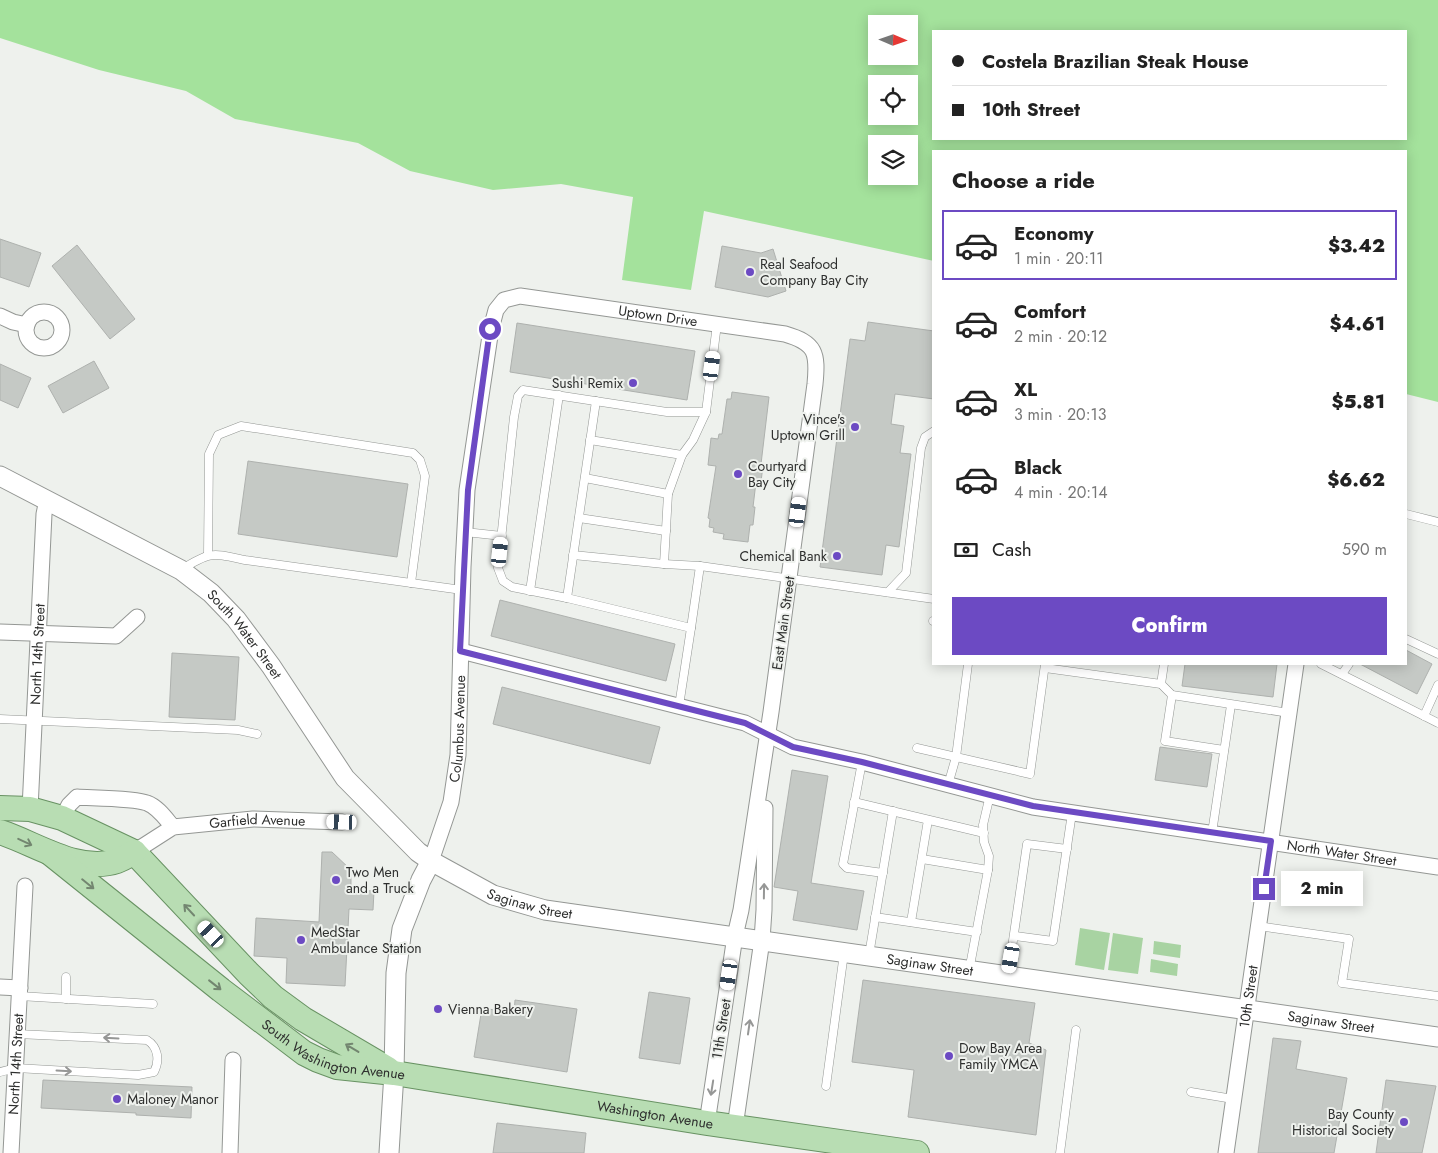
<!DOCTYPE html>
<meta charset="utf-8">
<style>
body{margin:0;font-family:Jost,sans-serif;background:#f2f2f2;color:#222;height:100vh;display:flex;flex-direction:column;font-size:19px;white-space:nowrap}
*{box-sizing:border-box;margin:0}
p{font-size:16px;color:#767676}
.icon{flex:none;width:28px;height:28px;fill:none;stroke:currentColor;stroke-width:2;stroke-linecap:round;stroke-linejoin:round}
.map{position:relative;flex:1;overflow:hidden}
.details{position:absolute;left:932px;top:150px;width:475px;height:515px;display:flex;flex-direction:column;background:#fff;border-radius:0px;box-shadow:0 2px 12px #0003}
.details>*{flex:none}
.guide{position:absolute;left:932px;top:30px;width:475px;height:110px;border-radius:0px;box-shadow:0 2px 12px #0003;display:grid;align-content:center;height:110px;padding:0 20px;background:#fff}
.needle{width:32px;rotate:92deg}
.buttons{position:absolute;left:868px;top:15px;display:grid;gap:10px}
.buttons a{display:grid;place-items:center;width:50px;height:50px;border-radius:0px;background:#fff;box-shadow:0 2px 12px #0003;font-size:25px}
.end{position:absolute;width:22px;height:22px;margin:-11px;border:6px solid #6c4ac3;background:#fff;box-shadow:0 0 0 2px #fff}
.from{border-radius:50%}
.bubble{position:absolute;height:35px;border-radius:0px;background:#fff;box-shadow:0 2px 12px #0003;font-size:16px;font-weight:800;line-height:35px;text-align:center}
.car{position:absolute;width:15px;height:30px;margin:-15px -8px;border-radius:6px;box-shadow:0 0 4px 1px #0007;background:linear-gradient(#fff 24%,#345 0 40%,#fff 0 76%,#345 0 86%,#fff 0)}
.guide b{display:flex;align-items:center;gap:18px;height:48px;font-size:19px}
.guide b+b{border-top:1px solid #e0e0e0}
.guide i{width:12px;height:12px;background:#222}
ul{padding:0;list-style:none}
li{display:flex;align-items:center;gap:15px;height:70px;margin:0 10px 8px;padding:0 10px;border:2px solid transparent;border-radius:0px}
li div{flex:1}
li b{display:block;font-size:19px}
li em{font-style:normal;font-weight:800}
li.on{border-color:#6c4ac3}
li>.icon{width:45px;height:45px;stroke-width:1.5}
h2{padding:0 20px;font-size:22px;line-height:60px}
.pay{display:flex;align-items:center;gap:12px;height:55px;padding:0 20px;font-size:19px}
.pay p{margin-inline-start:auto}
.primary-button{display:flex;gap:10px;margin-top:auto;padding:10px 20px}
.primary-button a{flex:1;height:58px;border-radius:0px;background:#6c4ac3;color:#fff;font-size:20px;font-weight:800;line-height:58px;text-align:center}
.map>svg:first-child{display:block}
.green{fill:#a8d3a2}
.water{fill:#a4e29c;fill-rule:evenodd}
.building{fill:#c5c9c5;stroke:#aeb1ae}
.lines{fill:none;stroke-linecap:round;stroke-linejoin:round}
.service-casing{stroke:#949794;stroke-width:9}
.minor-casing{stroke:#949794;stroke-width:17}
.tertiary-casing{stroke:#949794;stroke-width:21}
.primary-casing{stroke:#689263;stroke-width:26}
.service{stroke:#fff;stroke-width:8}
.minor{stroke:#fff;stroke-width:15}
.tertiary{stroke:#fff;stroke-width:19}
.primary{stroke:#b8ddb3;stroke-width:24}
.oneway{stroke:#738670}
.oneway2{stroke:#969796}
.route{stroke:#6c4ac3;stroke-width:6}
.poi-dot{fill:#6c4ac3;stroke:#eef1ed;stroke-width:2}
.labels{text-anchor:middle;stroke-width:4;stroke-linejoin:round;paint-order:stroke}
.poi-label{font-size:14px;fill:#2e2f2e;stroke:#eef1ed;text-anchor:start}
.street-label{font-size:14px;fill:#2e2f2e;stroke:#eef1ed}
</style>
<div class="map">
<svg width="1438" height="1153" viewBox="0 0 1438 1153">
<rect width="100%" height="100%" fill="#eef1ed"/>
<g class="green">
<path d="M1080 928 1110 933 1104 970 1075 965Z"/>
<path d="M1113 933 1143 938 1138 974 1108 970Z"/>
<path d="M1154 941 1181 945 1180 958 1153 954Z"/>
<path d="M1151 959 1178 964 1177 976 1150 972Z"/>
</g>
<path class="water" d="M0 0H1438V402L1406 394V151H934V261L704 211 691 290 622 280 633 197 561 184 493 190 410 171 358 143 235 119 186 91 99 70 0 38ZM876 24H909V56H876ZM934 31H1406V139H934ZM876 84H909V116H876ZM876 144H909V176H876Z"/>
<g class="building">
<path d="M0 239 41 253 29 287 0 277Z"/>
<path d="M77 245 135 319 110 339 52 266Z"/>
<path d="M722 246 761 253 773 249 786 291 768 297 715 287Z"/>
<path d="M868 322 934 331V399L895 394 891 424 904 426 900 453 911 454 899 547 886 545 882 575 820 567 850 339 865 341Z"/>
<path d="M517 323 695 351 687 400 510 372Z"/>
<path d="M94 361 109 388 63 413 48 386Z"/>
<path d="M0 364 31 378 18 408 0 400Z"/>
<path d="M732 392 769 397 761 464 763 465 761 482H756L753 507H755L753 525H750L748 542 723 539 724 534 713 532 714 528 709 527 710 519 708 518 716 466 708 465 711 438 718 439 719 434H722L727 399H731Z"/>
<path d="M248 461 408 484 397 557 238 534Z"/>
<path d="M500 600 675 644 666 681 491 636Z"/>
<path d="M1406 650 1432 664 1417 694 1360 664H1406Z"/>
<path d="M172 653 239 657 235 720 169 717Z"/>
<path d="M1185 664H1277L1273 697 1182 686Z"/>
<path d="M502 687 660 727 650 764 493 724Z"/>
<path d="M1160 747 1212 754 1207 787 1155 780Z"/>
<path d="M792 770 828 776 811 883 864 891 857 930 793 920 798 891 774 887Z"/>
<path d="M322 852H332L351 870V890L374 891 373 910 349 909 345 986 286 983 287 958 254 956 256 918 319 922Z"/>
<path d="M863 980 1035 1003 1029 1043 1046 1050 1036 1135 908 1117 914 1070 852 1062Z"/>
<path d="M649 992 690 998 680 1064 639 1058Z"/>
<path d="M515 1000 577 1009 567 1072 474 1057 482 1008 514 1013Z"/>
<path d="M1273 1038 1301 1041 1296 1069 1347 1078 1334 1153H1258Z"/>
<path d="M43 1080 192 1087 191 1118 136 1115V1113L41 1108Z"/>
<path d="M1386 1080 1436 1086 1422 1153H1376Z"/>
<path d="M497 1123 586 1133 584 1153H493Z"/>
</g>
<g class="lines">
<g class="service-casing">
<g id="service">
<path d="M717 324 706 412 693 440 682 455 668 494 664 564 700 566 934 599"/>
<path d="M590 440 682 455"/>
<path d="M585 478 668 494"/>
<path d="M1406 514 1438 522"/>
<path d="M579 518 666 531"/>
<path d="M465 532 502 536"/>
<path d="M208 555 209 454 218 435 241 426 413 453 420 460 425 476 411 583"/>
<path d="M573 555 664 564"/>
<path d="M700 566 691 628 567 598 512 587 503 581 498 568 514 417 518 396 523 390 667 412H706"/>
<path d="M181 570C210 551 212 553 245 560L462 590"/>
<path d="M530 591 559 395"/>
<path d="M888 592 906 573 921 448 925 437 934 431"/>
<path d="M567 598 596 401"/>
<path d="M933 621H934"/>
<path d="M1406 639 1438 654"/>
<path d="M1321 664 1438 723"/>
<path d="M1045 668 1161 684 1164 664"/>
<path d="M1342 674 1349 664"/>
<path d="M1161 684 1172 695 1289 713"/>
<path d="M1172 695 1165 741 1224 750"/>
<path d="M679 706 691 628"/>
<path d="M1424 716 1438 685"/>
<path d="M0 719 238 730 257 734"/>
<path d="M917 748 1030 774 1045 664"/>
<path d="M862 762 843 864 847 868 883 873"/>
<path d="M948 785 956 757 968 664"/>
<path d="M854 802 984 833"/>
<path d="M1212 833 1231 705"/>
<path d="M922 859 988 870"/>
<path d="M875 917 977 932"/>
<path d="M911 922 928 820"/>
<path d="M1258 926 1349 939 1342 983 1438 996"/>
<path d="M1015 936 1053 941 1072 813"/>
<path d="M869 955 893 811"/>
<path d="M969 971 988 870 989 856 984 842 983 825 990 795"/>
<path d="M1008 975 1027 844 1067 849"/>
<path d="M19 996 153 1004"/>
<path d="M66 999V977"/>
<path d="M0 1072 16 1068 138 1075 154 1072C160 1060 158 1047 147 1040L17 1034"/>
<path d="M826 1086 844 953"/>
<path d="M1191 1092 1233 1099"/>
<path d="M1060 1153 1076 1030"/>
</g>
</g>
<g class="minor-casing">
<g id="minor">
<circle cx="44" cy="330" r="18"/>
<path d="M0 316 13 322 27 325"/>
<path d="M0 632 116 636 137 617"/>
<path id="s1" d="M461 651 745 723 793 747 862 762 1033 807 1438 867"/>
<path id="s2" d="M30 809 44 514 47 500"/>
<path d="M62 818 69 805 77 797C92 798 135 798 147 803 158 807 166 819 173 827"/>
<path id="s3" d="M134 852 173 827 253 819 342 822"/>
<path id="s4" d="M431 861 451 802 458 755 463 567 467 490 491 329 496 310 504 300 520 296 785 334C816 343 818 353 815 384L771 712 741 910 735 936 707 1123"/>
<path d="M0 987 20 988"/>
<path d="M735 1127 762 940 764 910 765 808"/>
<path id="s5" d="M11 1153 25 886"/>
<path d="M230 1153 233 1060"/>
<path id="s6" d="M1226 1153 1296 664"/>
</g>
</g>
<g class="tertiary-casing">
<g id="tertiary">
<path id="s7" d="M0 476 181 570 211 593 236 619 271 666 345 778 418 852 431 861 493 895 545 910 1438 1037"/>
<path d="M389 1153 394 1073 396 973 402 929 421 880 431 861"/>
</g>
</g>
<g class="primary-casing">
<g id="primary">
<path d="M0 808 30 809 62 818 134 852 249 974 273 997 303 1019 388 1069"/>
<path d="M0 832C35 843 78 874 117 861 123 859 129 855 134 852"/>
<path id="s8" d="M50 853 221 990 304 1053 318 1060 337 1067 394 1073 707 1123 917 1153"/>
</g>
</g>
<use href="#service" class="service"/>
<use href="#minor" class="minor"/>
<use href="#tertiary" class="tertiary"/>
<use href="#primary" class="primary"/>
</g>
<defs><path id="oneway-shaft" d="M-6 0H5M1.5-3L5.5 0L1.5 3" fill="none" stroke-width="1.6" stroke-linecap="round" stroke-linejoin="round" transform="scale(1.25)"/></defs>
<g class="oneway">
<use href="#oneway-shaft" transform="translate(25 842) rotate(25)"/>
<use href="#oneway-shaft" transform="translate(88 884) rotate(39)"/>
<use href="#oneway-shaft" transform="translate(189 910) rotate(-133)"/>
<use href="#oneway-shaft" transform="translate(215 985) rotate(38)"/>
<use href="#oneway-shaft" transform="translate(352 1048) rotate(-149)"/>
</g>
<g class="oneway2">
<use href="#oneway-shaft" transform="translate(764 891) rotate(-89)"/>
<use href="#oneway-shaft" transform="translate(749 1027) rotate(-82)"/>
<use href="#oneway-shaft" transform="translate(111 1038) rotate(-177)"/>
<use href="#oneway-shaft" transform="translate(64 1071) rotate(3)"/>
<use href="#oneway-shaft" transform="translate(712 1088) rotate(99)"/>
</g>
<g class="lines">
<path class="route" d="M490 329 468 490 460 651 745 723 793 747 862 762 1033 806 1271 841 1264 889"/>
</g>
<g class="poi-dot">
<circle cx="750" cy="272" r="5"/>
<circle cx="633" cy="383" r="5"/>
<circle cx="855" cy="427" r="5"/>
<circle cx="738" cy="474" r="5"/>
<circle cx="837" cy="556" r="5"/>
<circle cx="336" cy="880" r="5"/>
<circle cx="301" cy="940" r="5"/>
<circle cx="438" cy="1009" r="5"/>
<circle cx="949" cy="1056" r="5"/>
<circle cx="117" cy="1099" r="5"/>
<circle cx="1404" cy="1122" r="5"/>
</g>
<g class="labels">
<g class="poi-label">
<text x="760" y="269">Real Seafood<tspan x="760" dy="16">Company Bay City</tspan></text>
<text x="623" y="388" text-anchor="end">Sushi Remix</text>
<text x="845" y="424" text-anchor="end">Vince's<tspan x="845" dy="16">Uptown Grill</tspan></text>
<text x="748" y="471">Courtyard<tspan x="748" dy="16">Bay City</tspan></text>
<text x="827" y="561" text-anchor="end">Chemical Bank</text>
<text x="346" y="877">Two Men<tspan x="346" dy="16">and a Truck</tspan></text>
<text x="311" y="937">MedStar<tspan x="311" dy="16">Ambulance Station</tspan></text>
<text x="448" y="1014">Vienna Bakery</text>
<text x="959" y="1053">Dow Bay Area<tspan x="959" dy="16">Family YMCA</tspan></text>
<text x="127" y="1104">Maloney Manor</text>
<text x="1394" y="1119" text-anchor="end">Bay County<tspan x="1394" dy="16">Historical Society</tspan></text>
</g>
<g class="street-label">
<text dy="5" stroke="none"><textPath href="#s4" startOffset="726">Uptown Drive</textPath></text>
<text transform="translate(783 623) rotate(-82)" y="5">East Main Street</text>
<text dy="5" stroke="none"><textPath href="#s7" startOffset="295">South Water Street</textPath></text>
<text dy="5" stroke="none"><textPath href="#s2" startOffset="155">North 14th Street</textPath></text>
<text dy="5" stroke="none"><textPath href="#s4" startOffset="136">Columbus Avenue</textPath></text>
<text dy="5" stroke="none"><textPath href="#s3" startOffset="131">Garfield Avenue</textPath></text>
<text dy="5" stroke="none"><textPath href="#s1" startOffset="906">North Water Street</textPath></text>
<text dy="5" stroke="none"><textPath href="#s7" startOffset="699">Saginaw Street</textPath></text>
<text dy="5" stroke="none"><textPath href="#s7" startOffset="1104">Saginaw Street</textPath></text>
<text dy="5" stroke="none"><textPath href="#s6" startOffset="158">10th Street</textPath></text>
<text dy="5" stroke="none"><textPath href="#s7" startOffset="1509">Saginaw Street</textPath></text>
<text transform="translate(721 1029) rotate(-81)" y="5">11th Street</text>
<text dy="5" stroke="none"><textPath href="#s8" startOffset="350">South Washington Avenue</textPath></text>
<text dy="5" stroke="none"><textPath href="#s5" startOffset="89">North 14th Street</textPath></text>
<text dy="5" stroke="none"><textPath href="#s8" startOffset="681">Washington Avenue</textPath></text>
</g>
</g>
</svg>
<div class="buttons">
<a><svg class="needle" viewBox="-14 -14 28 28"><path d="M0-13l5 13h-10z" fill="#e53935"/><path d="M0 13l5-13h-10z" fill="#767676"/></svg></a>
<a><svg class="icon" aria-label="locate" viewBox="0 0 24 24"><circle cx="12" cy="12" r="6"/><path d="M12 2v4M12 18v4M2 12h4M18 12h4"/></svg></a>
<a><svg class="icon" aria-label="layers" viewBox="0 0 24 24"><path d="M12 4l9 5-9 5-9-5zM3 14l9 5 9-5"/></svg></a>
</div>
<i class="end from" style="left:490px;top:329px"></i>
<i class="end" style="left:1264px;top:889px"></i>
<div class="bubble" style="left:1281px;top:871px;width:82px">2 min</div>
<i class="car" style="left:712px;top:366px;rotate:7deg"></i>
<i class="car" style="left:798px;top:512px;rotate:7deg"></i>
<i class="car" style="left:500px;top:552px;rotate:6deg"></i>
<i class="car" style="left:342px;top:822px;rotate:272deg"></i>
<i class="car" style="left:211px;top:934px;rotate:317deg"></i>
<i class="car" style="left:1011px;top:958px;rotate:190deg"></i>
<i class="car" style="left:729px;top:975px;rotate:188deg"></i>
<div class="guide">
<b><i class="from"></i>Costela Brazilian Steak House</b>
<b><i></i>10th Street</b>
</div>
<section class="details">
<h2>Choose a ride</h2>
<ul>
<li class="on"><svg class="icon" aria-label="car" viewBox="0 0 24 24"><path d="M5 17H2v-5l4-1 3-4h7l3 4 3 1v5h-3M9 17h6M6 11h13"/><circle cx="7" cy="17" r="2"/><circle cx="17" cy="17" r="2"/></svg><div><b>Economy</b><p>1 min · 20:11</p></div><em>$3.42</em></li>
<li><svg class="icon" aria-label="car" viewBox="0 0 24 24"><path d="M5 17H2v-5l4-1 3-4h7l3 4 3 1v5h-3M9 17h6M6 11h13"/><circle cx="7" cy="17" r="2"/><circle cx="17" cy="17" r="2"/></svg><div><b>Comfort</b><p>2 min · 20:12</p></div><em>$4.61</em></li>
<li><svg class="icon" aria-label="car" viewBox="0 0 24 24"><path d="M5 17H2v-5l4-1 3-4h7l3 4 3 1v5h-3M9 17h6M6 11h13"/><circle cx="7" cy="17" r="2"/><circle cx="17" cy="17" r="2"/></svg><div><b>XL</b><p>3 min · 20:13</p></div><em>$5.81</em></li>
<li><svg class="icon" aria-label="car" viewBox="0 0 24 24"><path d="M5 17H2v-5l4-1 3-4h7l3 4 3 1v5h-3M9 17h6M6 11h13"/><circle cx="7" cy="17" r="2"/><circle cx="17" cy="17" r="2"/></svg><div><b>Black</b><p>4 min · 20:14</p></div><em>$6.62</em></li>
</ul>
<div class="pay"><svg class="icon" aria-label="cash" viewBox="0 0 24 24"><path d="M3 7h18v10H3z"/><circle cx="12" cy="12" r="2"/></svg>Cash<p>590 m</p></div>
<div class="primary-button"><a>Confirm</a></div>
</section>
</div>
